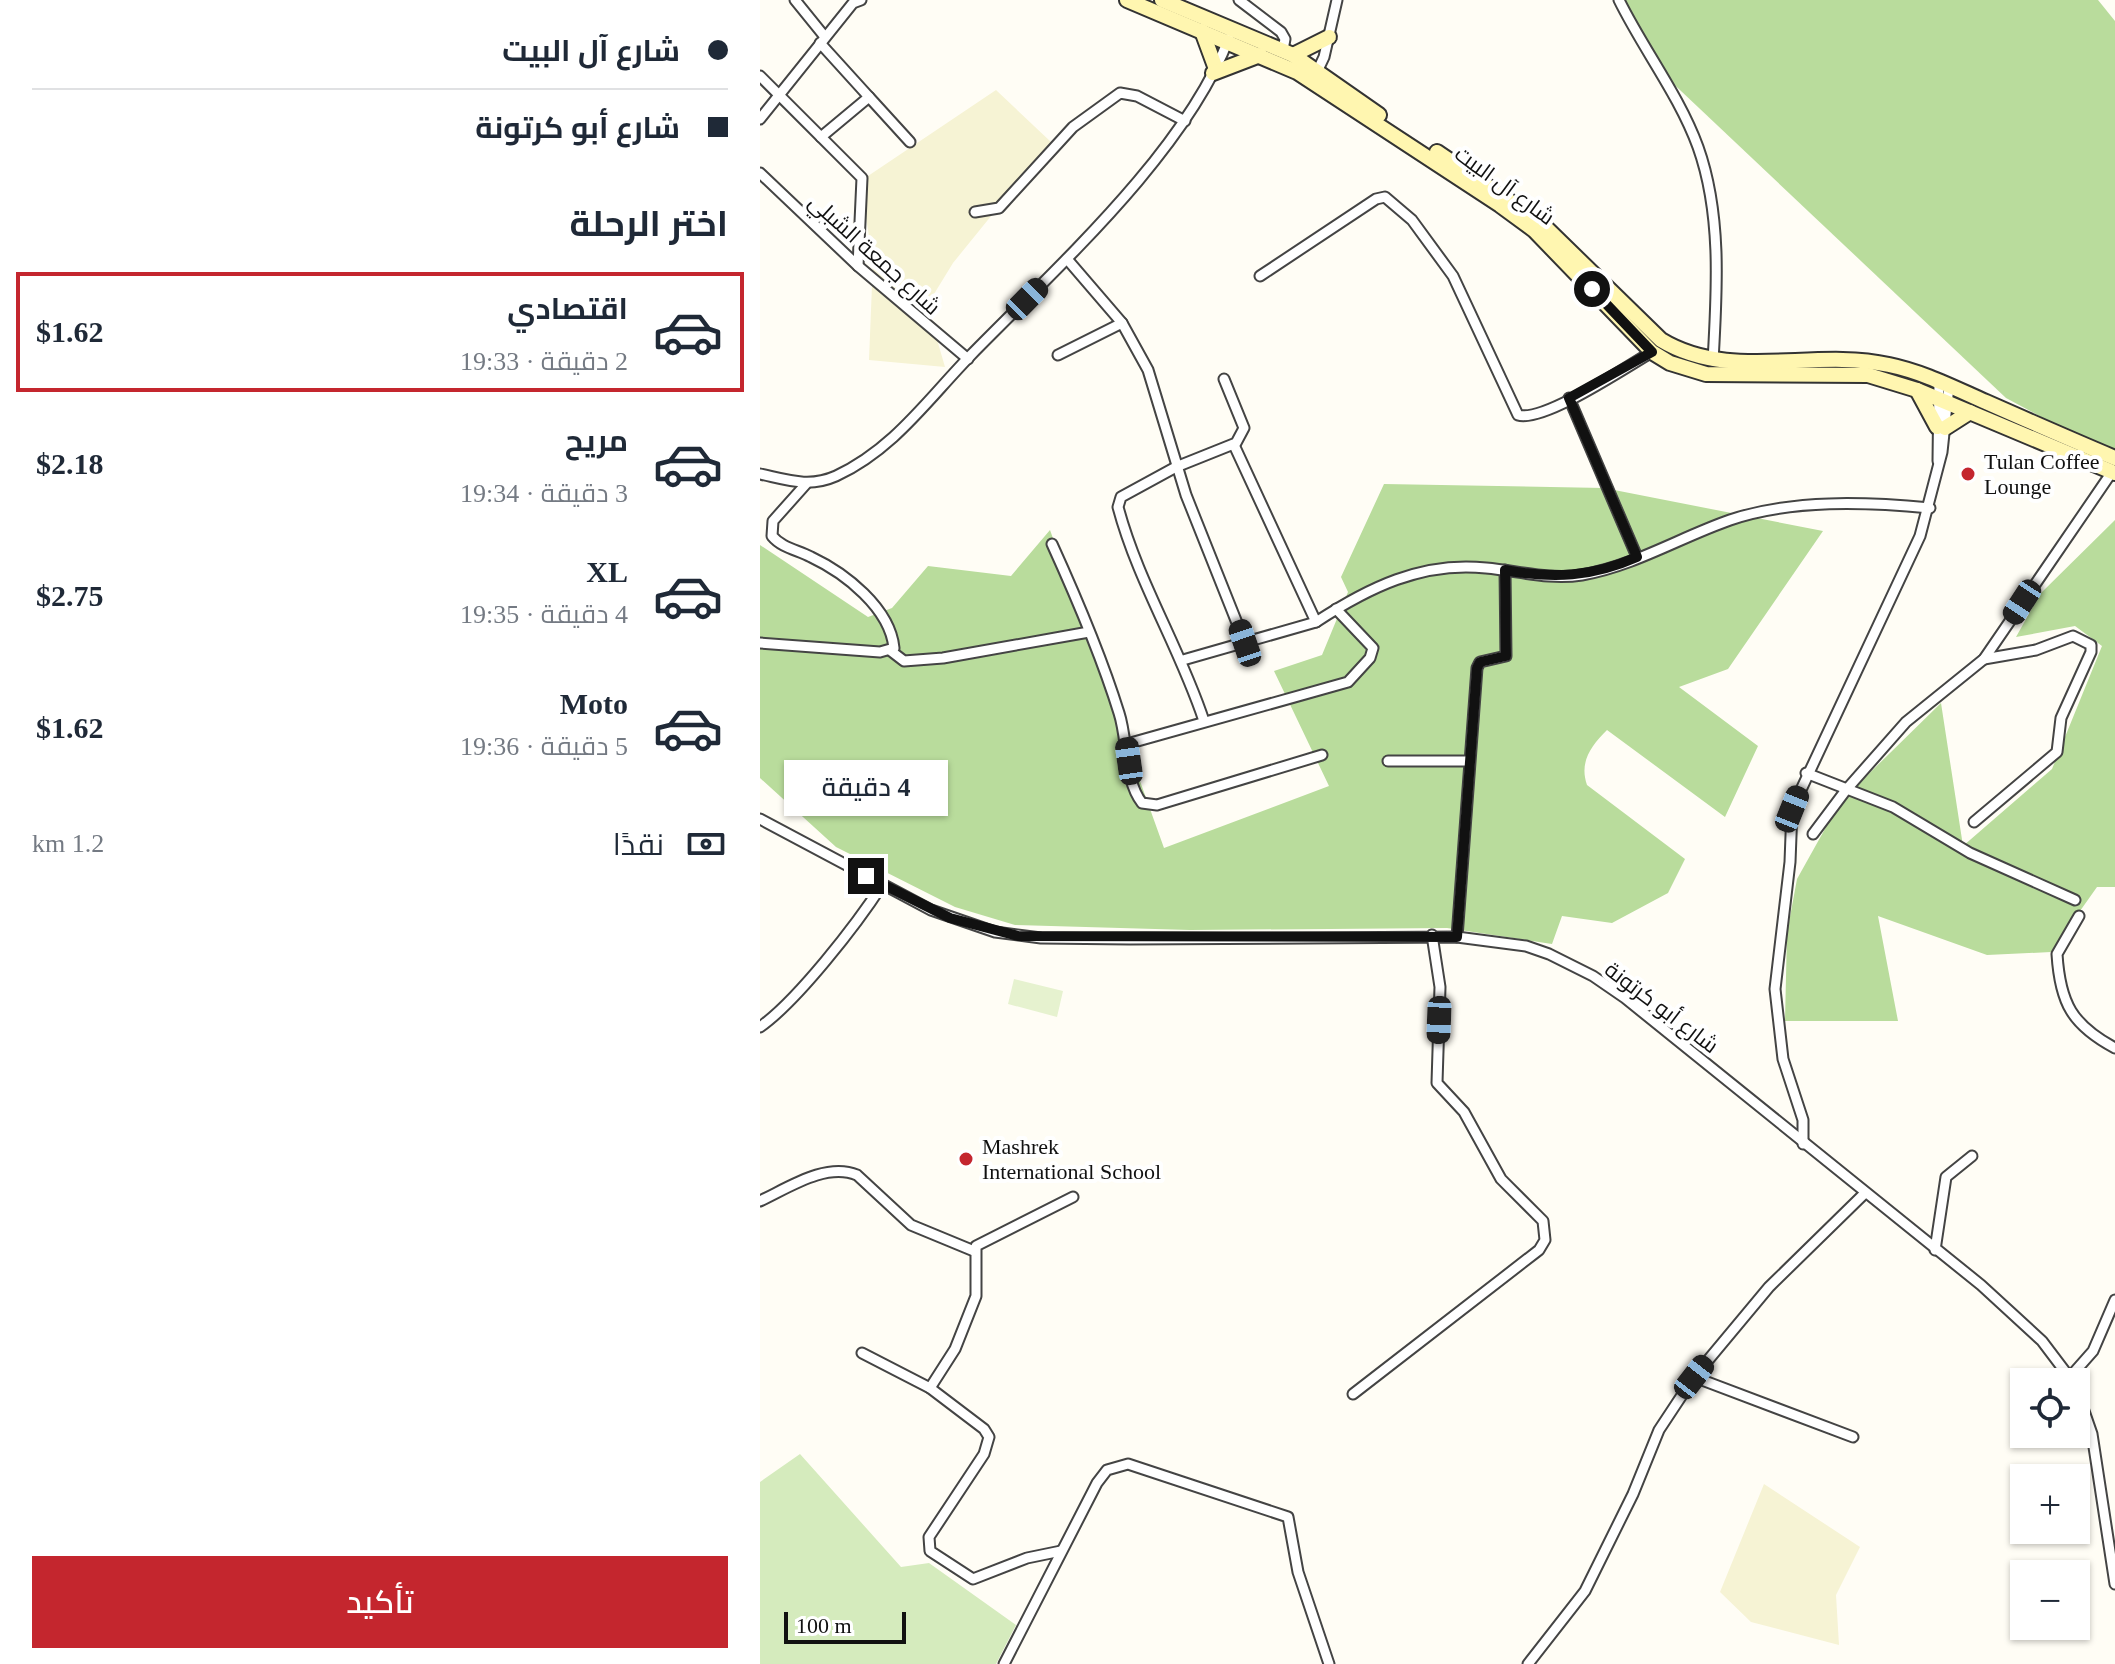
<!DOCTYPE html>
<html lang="ar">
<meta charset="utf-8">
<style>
body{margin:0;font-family:"Times New Roman",Cairo,serif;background:#f6f6f7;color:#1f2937;direction:rtl;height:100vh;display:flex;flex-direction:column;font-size:30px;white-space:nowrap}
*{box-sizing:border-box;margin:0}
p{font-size:26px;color:#747a83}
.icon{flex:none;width:44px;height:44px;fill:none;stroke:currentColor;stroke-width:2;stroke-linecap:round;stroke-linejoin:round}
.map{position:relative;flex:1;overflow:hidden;direction:ltr}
.details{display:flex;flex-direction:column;background:#fff;width:760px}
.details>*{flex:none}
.hud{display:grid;align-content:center;height:176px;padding:0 32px;background:#fff}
.fabs{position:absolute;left:1250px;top:1368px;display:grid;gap:16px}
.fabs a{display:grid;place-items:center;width:80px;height:80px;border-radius:0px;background:#fff;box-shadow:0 2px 6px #0004;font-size:40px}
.scale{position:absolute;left:24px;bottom:20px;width:122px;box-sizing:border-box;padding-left:8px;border:4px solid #111;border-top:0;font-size:22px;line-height:28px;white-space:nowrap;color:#111;-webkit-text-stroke:6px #fff;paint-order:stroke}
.end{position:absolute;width:36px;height:36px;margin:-18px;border:10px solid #111;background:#fff;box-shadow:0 0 0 4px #fff}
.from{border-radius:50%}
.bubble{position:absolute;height:56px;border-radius:0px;background:#fff;box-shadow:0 2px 6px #0004;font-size:26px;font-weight:600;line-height:56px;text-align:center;direction:rtl}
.car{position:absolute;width:24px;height:48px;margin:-24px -12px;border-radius:10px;box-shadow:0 0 6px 2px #0007;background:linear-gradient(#222 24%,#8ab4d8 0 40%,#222 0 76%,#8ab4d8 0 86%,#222 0)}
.hud b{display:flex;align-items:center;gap:28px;height:76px;font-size:30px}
.hud b+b{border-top:2px solid #e0e1e3}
.hud i{width:20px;height:20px;background:#1f2937}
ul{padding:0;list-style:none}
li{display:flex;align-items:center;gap:24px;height:120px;margin:0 16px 12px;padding:0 16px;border:4px solid transparent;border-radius:0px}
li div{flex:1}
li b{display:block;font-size:30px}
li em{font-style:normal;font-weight:600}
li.selected{border-color:#c4262e}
li>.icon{width:72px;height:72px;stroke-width:1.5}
h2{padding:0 32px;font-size:36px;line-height:96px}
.pay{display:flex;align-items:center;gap:20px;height:88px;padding:0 32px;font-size:30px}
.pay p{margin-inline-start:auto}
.button{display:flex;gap:16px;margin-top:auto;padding:16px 32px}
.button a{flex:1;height:92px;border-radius:0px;background:#c4262e;color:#fff;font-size:32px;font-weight:600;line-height:92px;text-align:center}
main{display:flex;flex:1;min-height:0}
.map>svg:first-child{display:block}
.farmland{fill:#f6f3d4}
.green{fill:#d5ebbd}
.forest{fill:#b9dc9c}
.pitch{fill:#e6f2cf}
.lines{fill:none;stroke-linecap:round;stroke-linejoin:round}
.street-casing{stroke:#444;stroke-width:13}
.secondary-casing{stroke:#333;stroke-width:18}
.street{stroke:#fff;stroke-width:9}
.secondary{stroke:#fff6b0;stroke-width:14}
.route{stroke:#111;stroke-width:10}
.poi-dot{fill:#c4262e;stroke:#fff;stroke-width:3}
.labels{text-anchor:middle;stroke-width:8;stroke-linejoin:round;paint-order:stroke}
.street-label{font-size:22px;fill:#111;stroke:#fff}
.poi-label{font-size:22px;fill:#111;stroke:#fff;text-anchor:start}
</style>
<main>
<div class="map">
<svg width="1355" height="1664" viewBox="0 0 1355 1664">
<rect width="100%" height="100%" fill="#fffdf5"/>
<g class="farmland">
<path d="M236 90 291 142 193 263 174 294 169 312 185 367 109 360 113 260 103 200 108 176Z"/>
<path d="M1004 1484 1100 1547 1076 1595 1079 1645 991 1622 960 1592Z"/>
</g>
<path class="green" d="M40 1454 141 1567 169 1563 256 1625 236 1664H0V1482Z"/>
<g class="forest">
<path d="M865 0H1338L1355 21V452L1326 441 1246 398 903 74Z"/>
<path d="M624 484 844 488 1063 531 968 669 919 687 998 746 965 817 847 730C831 746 819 762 827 785L925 859 908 893 852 923 802 916 792 944 687 928 430 930 255 925 195 907 76 847 0 778V545L108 617 132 608 168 566 251 576 290 530 404 848 569 786 514 671 562 655 588 592 581 577Z"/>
<path d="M1355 520V887H1337L1291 952 1227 955 1118 916 1138 1021H1025L1027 933 1037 879 1080 802 1181 703 1203 846 1292 769 1342 646 1315 626 1256 637 1280 594Z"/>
</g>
<path class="pitch" d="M254 979 303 991 297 1017 248 1004Z"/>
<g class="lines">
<g class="street-casing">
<g id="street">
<path d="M35 0 65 37"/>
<path d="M479 0 521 32 525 39 523 50"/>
<path d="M859 0C883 49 919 95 938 147 962 214 957 291 953 361"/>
<path d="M60 43 109 97"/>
<path d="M556 74 564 57 577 0"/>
<path d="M0 76 102 178 98 266"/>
<path d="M0 119 93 3 101 0"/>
<path d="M61 137 109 97 150 142"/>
<path d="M0 173 98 266 208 359"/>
<path d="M215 212 239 208 313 127 360 93 377 96 425 121"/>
<path d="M307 259 362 323 388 370 426 495 485 643"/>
<path d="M500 276 616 199 625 197 652 220 693 276 758 415C783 423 866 367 892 352"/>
<path d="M298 355 362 323"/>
<path d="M809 398 877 557"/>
<path d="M1178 461 1179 382"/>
<path d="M0 474C28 480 49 488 76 476 134 449 168 399 211 355 297 267 425 153 469 38"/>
<path d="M292 544C317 599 341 655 359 713 368 740 364 780 382 803L397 805 562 755"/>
<path d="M556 622C608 588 662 561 726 568 759 571 789 580 822 575 874 566 921 537 970 520 1032 499 1106 502 1170 508"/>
<path d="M0 643 120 652 134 648C130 608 85 573 51 557 38 550 22 548 12 536L13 521 46 484"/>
<path d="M131 651 144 661 183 658 329 632"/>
<path d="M423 660 556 622 474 445"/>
<path d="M444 721C420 648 378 582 358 507L361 497 416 467 476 443 484 428 464 379"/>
<path d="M367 744 588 682 610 658 613 648 576 609"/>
<path d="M628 761H709"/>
<path d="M1046 773 1133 807 1210 853 1315 900"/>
<path d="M0 819 171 910 235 932 281 938 370 939 697 937 766 946 789 954 833 976 865 998 1221 1285 1282 1341 1313 1382"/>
<path d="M1214 822 1297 752 1301 718 1331 652V645L1313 636 1276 650 1224 659"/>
<path d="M1053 834 1086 790 1146 722 1224 659 1352 472"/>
<path d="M1319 916 1297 954C1300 1003 1312 1025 1355 1048"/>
<path d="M697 937 717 668 720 662 746 656 745 570"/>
<path d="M0 1027C37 1001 97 924 122 885"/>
<path d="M1043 1144V1120L1023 1059 1015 989 1030 862 1032 809 1160 536 1182 452 1189 386"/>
<path d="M0 1201C28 1188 66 1162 97 1175L151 1225 214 1251"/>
<path d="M1175 1250 1186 1177 1212 1156"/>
<path d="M102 1353 170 1388 224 1429 229 1437 224 1454 169 1537 170 1551 213 1579 267 1558 301 1551"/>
<path d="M934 1377 1093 1437"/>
<path d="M1310 1377 1333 1351 1355 1300"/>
<path d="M170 1388 195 1349 216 1296V1246L313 1197"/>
<path d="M1316 1388 1332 1434 1355 1584"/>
<path d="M593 1394 779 1250 785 1240 783 1221 741 1179 704 1112 677 1083 680 987 672 935"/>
<path d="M244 1664 337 1483 347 1470 368 1464 528 1517 538 1572 569 1664"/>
<path d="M768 1664 825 1591 873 1494 899 1430 934 1377 1009 1287 1104 1194"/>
</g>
</g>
<g class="secondary-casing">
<g id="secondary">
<path d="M367 0 537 72 740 205 774 230 892 352 910 363 946 374 1108 375 1157 390 1355 473"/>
<path d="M402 0 533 55 619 115"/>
<path d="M442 31 456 69"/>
<path d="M533 55 569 37"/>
<path d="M453 73 500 55"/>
<path d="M677 152 780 222 901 340C970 382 1053 348 1129 365 1163 372 1194 388 1226 402 1269 421 1312 440 1355 458"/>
<path d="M1157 390 1177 427"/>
<path d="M1185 428 1210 412"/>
</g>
</g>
<use href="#street" class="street"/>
<use href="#secondary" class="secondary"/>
</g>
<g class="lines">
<path class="route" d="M106 876 190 918 258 936 697 937 717 668 720 662 746 656 745 570C793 579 832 577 877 557L809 398 892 352 832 289"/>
</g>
<g class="poi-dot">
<circle cx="1208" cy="474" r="8"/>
<circle cx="206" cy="1159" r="8"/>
</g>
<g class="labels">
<g class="street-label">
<text transform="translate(745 185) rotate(36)" y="8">شارع آل البيت</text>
<text transform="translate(115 254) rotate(42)" y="8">شارع جمعة الشبلي</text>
<text transform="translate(902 1007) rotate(37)" y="8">شارع أبو كرتونة</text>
</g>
<g class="poi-label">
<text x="1224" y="469">Tulan Coffee<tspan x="1224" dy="25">Lounge</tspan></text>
<text x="222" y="1154">Mashrek<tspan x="222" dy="25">International School</tspan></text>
</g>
</g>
</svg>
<div class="fabs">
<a><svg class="icon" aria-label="locate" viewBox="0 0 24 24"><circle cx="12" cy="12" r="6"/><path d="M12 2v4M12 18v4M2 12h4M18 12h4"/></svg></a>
<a>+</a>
<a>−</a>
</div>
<div class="scale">100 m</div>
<i class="end from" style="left:832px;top:289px"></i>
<i class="end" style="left:106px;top:876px"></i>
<div class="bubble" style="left:24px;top:760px;width:164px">4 دقيقة</div>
<i class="car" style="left:267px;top:299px;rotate:45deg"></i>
<i class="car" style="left:1262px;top:602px;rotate:213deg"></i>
<i class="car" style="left:485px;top:643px;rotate:341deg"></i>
<i class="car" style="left:369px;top:761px;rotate:352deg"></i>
<i class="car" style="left:1032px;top:809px;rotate:22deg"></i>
<i class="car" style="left:679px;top:1020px;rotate:182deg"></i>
<i class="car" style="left:934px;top:1377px;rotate:38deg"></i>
</div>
<section class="details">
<div class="hud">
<b><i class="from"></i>شارع آل البيت</b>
<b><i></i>شارع أبو كرتونة</b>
</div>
<h2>اختر الرحلة</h2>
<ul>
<li class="selected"><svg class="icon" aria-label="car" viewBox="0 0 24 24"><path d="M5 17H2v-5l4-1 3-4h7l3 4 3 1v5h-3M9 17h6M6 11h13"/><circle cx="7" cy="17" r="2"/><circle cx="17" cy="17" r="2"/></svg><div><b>اقتصادي</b><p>2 دقيقة · 19:33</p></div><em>$1.62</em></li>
<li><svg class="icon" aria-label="car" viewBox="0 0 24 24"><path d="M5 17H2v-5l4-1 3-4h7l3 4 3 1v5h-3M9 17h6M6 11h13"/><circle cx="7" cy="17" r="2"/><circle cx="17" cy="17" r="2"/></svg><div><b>مريح</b><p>3 دقيقة · 19:34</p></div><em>$2.18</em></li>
<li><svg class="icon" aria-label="car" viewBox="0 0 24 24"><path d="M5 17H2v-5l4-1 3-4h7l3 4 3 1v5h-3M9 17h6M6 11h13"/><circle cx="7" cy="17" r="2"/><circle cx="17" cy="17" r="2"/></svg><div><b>XL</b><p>4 دقيقة · 19:35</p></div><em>$2.75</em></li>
<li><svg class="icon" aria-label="car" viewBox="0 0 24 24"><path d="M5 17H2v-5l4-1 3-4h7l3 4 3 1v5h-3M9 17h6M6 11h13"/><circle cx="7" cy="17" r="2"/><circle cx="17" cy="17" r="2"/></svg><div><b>Moto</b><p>5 دقيقة · 19:36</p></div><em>$1.62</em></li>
</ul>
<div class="pay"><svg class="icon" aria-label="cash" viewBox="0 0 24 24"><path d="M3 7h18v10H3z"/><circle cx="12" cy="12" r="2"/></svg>نقدًا<p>1.2 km</p></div>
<div class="button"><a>تأكيد</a></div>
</section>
</main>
